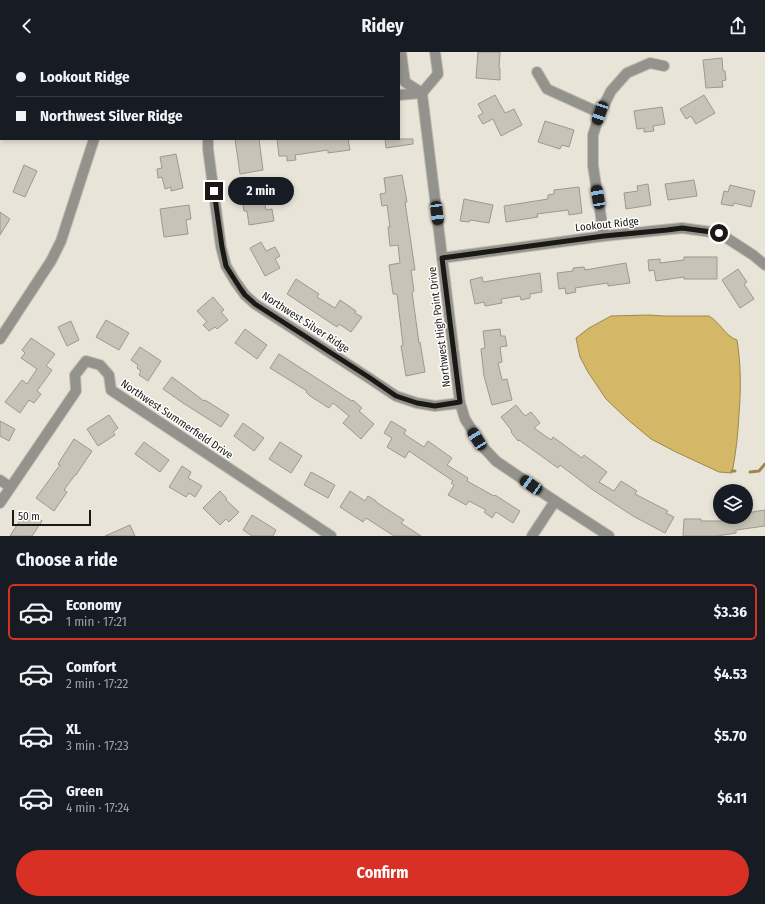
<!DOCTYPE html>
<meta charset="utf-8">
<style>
body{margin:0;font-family:"Fira Sans Condensed",sans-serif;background:#242831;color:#f1f3f6;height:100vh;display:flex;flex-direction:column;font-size:15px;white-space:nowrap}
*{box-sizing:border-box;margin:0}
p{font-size:13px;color:#9ea1a6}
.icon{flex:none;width:22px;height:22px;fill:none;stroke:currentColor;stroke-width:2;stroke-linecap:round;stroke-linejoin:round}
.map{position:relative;height:484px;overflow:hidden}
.drawer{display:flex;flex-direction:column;background:#171b24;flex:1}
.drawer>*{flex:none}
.banner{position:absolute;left:0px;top:0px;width:400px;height:88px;box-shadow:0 2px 6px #0003;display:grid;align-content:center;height:88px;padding:0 16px;background:#171b24}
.buttons{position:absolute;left:713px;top:432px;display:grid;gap:8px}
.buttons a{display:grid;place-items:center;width:40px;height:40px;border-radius:50%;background:#171b24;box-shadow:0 2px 6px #0003;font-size:20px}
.scale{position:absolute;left:12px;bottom:10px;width:79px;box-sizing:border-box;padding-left:4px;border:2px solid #1b1915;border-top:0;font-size:11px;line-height:14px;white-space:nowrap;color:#1b1915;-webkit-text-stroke:3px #fff;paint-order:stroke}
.end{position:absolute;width:18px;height:18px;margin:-9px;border:5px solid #1b1915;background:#fff;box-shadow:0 0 0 2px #fff}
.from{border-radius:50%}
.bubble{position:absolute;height:28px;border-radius:14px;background:#171b24;box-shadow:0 2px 6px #0003;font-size:13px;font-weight:700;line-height:28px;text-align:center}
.car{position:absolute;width:12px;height:24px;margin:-12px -6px;border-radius:5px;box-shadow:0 0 3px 1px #0007;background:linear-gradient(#222 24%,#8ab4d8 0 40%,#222 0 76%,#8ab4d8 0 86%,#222 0)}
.banner b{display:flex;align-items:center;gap:14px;height:38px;font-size:15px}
.banner b+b{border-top:1px solid #363941}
.banner i{width:10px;height:10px;background:#f1f3f6}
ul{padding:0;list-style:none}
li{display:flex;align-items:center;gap:12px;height:56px;margin:0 8px 6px;padding:0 8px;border:2px solid transparent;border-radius:6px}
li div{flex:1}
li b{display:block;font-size:15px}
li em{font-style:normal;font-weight:700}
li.selected{border-color:#d93025}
li>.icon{width:36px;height:36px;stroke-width:1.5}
h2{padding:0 16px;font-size:18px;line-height:48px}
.primary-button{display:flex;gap:8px;margin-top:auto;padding:8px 16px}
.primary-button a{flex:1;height:46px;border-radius:24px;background:#d93025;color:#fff;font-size:16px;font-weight:700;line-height:46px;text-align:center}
header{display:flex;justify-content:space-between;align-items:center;height:52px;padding:0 16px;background:#171b24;font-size:18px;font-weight:700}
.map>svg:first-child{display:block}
.water{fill:#d4b868;stroke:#9c884f}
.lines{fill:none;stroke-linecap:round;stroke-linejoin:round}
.stream{stroke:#9c884f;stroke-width:3}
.building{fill:#c7c3b7;stroke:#9d998d}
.minor-casing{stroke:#c4bfb5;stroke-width:12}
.minor{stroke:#93928c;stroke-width:10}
.route{stroke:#1b1915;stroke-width:5}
.labels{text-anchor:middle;stroke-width:3;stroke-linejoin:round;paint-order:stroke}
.street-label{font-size:11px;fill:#1b1915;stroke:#fff}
</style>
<header><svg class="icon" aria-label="back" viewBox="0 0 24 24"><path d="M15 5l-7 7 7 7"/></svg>Ridey<svg class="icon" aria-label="share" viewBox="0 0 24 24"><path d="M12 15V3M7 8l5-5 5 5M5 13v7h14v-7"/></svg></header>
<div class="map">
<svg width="765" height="484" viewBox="0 0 765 484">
<rect width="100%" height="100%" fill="#e9e4d8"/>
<path class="water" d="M649 263 664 264H709C720 270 725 284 737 288 741 313 741 337 739 362 738 382 736 401 732 421L719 420 676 400 651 387 627 367 606 347 588 320 580 305 576 286 589 276 611 264Z"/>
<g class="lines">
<g class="stream">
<path d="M732 419H735"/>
<path d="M750 420 759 419 765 412"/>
</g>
</g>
<g class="building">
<path d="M478 0H500L499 16H500V28L476 26Z"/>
<path d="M722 6 723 19H725L726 28 722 29 723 35 706 36 703 8Z"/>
<path d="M495 43 505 61 514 57 522 73 501 84 493 67 483 72 478 64 483 61 478 52Z"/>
<path d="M704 43 715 61 696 72 691 64 686 67 680 57Z"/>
<path d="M662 55 665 72 653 74 654 79 644 80V76L637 77 634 59Z"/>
<path d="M545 69 574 78 569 95 562 93 560 97 538 90Z"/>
<path d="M235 87H259L263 118 240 122Z"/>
<path d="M277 87H348L350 98 328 101V98L295 103 296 108 287 109V104H279Z"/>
<path d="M385 87H413V92L386 96Z"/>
<path d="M176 102 183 136 171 139V135L165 137 162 125 158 126 157 117 162 116 160 105Z"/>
<path d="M24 113 37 119 25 145 13 140Z"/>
<path d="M402 123 407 150H405L415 218H411L414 239 412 240 419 291 420 290 425 320 406 324 401 294 403 293 397 242H393L389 213 400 211 398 193 390 194 388 175H390L387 153 382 154 380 142 386 141 384 126Z"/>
<path d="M694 128 697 144 668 148 665 132Z"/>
<path d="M648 132 651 153 626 157 624 141 638 139 637 134Z"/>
<path d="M730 133 755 139 751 155 734 151 733 154 721 152 724 139 728 140Z"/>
<path d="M579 135 582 161 569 163 568 158 537 162 538 165 506 170 504 154 548 147V143L554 142V138Z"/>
<path d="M254 145V149L264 148 266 158 272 157 274 169 249 173 247 159H244L242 147Z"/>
<path d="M464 147 493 153 489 171 470 168 469 170 460 169Z"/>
<path d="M189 153 191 167 186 168 188 182 164 185 160 157Z"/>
<path d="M0 160 10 167 0 183Z"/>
<path d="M261 190 266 199 275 195 280 204 275 207 280 216 265 224 250 196Z"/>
<path d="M684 205H717V227H684V225L656 229 654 218 649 219 648 208 660 207V211L684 208Z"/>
<path d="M626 211 630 231 608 234V231L587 234 575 236 576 240 566 242 565 236 559 237 557 221 573 219V216L584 215 585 218Z"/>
<path d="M738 217 747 230 744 232 754 247 740 256 722 228Z"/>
<path d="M540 221 542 240 530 242V246L521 248 520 244 501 247 502 251 485 254 484 250 475 252 470 228 482 225 483 230Z"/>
<path d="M296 227 319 242 317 245 335 256 340 248 356 259 355 261 362 265 351 280 339 272 337 275 287 242Z"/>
<path d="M213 245 224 258 221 260 228 268 217 277 215 275 209 279 203 273 207 270 197 259Z"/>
<path d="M106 268 129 281 119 298 96 285Z"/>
<path d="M71 269 79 288 67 294 58 275Z"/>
<path d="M245 277 267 293 257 307 235 291Z"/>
<path d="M500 277 501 284H505L507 294 500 295 502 310 498 311 502 328 507 327 512 348 492 353 484 324 481 297 485 296 483 279Z"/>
<path d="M31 286 55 302 46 314 52 318 37 339 41 342 34 351 29 348 20 361 5 350 22 328 27 332 37 317 21 306 25 301 22 298Z"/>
<path d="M140 295 161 309 148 329 139 323 141 319 137 316 138 313 131 308Z"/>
<path d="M279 302 352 349 353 348 362 356 359 359 374 372 361 387 343 371 349 364 333 351 329 356 310 344 306 340 307 339 270 316Z"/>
<path d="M172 325 204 349 205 348 229 363 221 375 183 351 163 337Z"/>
<path d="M516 353 525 364 531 360 540 371 534 376 551 388 553 385 582 406 584 403 607 420 599 430 614 439 621 429 637 439 635 442 668 459 666 461 674 465 665 481 633 464 593 438 560 413 558 416 519 388 518 389 511 380 512 379 501 365Z"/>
<path d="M109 363 118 376 113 380 115 383 98 394 87 377Z"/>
<path d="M0 369 15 377 9 389 0 384Z"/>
<path d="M391 369 406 378 404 382 424 395 428 389 452 406 447 413 468 426 467 429 494 444 495 443 520 459 513 471 496 460 492 466 484 460 486 458 469 449 466 453 448 443 454 433 451 431 453 429 409 399 405 406 387 395 392 386 384 381Z"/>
<path d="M243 371 264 386 254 399 234 384Z"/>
<path d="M74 387 92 399 76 423H75L64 438 67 440 54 459 36 446 60 413 58 412Z"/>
<path d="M144 390 169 408 160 420 135 402Z"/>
<path d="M280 390 302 404 291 421 269 407Z"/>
<path d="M182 414 191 420 188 426 202 434 195 445 189 441 186 445 169 435Z"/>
<path d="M311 420 335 433 328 446 304 433Z"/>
<path d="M220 439 227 447 226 448 239 460 229 470 226 467 220 473 203 456Z"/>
<path d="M350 439 365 449 368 444 376 449V450L404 468 401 471 421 484H394L366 466 363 470 340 455Z"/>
<path d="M765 458V474L736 478V481L717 484H683L684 467H701V469H722V465H746V461Z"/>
<path d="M26 459 42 469 32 484H10Z"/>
<path d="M252 463 276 478 273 484H252L243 478Z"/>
<path d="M130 473 135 484H105Z"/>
</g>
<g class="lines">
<g class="minor-casing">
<g id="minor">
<path d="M401 0 405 30 422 41"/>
<path d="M435 0 438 22 422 41 460 351 465 367 482 394 496 409 555 449 609 484"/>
<path d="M123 1 124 0"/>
<path d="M537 20 547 37 600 61"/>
<path d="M399 43 422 41"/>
<path d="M208 87V97L221 195 226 214 235 229 245 243 255 252 369 326 396 344 417 351 435 354 460 351"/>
<path d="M604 184 593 114V83L600 61 611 39 627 21 650 11 664 14"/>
<path d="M442 206 604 184 682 176 719 181 753 203 765 213"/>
<path d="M0 287 51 209 61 189 94 87"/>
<path d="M0 428 10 435"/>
<path d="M0 451 76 339 75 323 86 309 100 313 109 323 111 338 331 484"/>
<path d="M532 484 555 449"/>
</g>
</g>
<use href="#minor" class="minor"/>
</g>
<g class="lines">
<path class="route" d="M214 139 222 195 226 214 240 236 245 243 255 252 370 326 396 344 417 351 435 354 460 350 442 206 604 184 667 178 682 176 719 181"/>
</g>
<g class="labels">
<g class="street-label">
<text transform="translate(607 172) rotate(-6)" y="4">Lookout Ridge</text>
<text transform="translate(306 270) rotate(33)" y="4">Northwest Silver Ridge</text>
<text transform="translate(439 275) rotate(-97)" y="4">Northwest High Point Drive</text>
<text transform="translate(177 367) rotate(34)" y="4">Northwest Summerfield Drive</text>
</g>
</g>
</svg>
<div class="buttons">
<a><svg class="icon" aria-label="layers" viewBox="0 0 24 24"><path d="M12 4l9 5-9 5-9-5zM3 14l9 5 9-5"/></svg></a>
</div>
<div class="scale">50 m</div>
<i class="end from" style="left:719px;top:181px"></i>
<i class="end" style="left:214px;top:139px"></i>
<div class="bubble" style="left:228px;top:125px;width:66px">2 min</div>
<i class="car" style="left:600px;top:61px;rotate:199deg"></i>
<i class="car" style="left:598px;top:145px;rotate:350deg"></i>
<i class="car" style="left:437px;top:161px;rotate:173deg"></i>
<i class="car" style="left:477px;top:387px;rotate:328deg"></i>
<i class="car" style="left:531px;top:433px;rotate:305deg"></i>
<div class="banner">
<b><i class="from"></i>Lookout Ridge</b>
<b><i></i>Northwest Silver Ridge</b>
</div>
</div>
<section class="drawer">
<h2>Choose a ride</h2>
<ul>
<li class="selected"><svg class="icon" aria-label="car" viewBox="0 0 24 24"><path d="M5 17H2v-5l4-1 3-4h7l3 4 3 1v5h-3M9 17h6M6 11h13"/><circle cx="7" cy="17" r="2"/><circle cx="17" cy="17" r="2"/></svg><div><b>Economy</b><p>1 min · 17:21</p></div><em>$3.36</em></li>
<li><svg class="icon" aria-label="car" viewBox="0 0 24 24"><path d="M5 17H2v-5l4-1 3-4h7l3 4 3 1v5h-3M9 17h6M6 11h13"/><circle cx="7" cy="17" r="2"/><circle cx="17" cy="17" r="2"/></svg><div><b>Comfort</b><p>2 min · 17:22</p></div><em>$4.53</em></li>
<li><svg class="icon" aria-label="car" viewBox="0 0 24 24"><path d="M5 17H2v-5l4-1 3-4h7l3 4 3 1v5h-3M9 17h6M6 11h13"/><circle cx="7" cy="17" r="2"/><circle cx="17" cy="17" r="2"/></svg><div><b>XL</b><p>3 min · 17:23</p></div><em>$5.70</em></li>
<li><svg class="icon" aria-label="car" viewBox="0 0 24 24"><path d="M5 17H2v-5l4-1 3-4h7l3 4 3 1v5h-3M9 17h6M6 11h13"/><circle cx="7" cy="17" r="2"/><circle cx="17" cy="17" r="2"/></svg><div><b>Green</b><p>4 min · 17:24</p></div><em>$6.11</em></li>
</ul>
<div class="primary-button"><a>Confirm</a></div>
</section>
